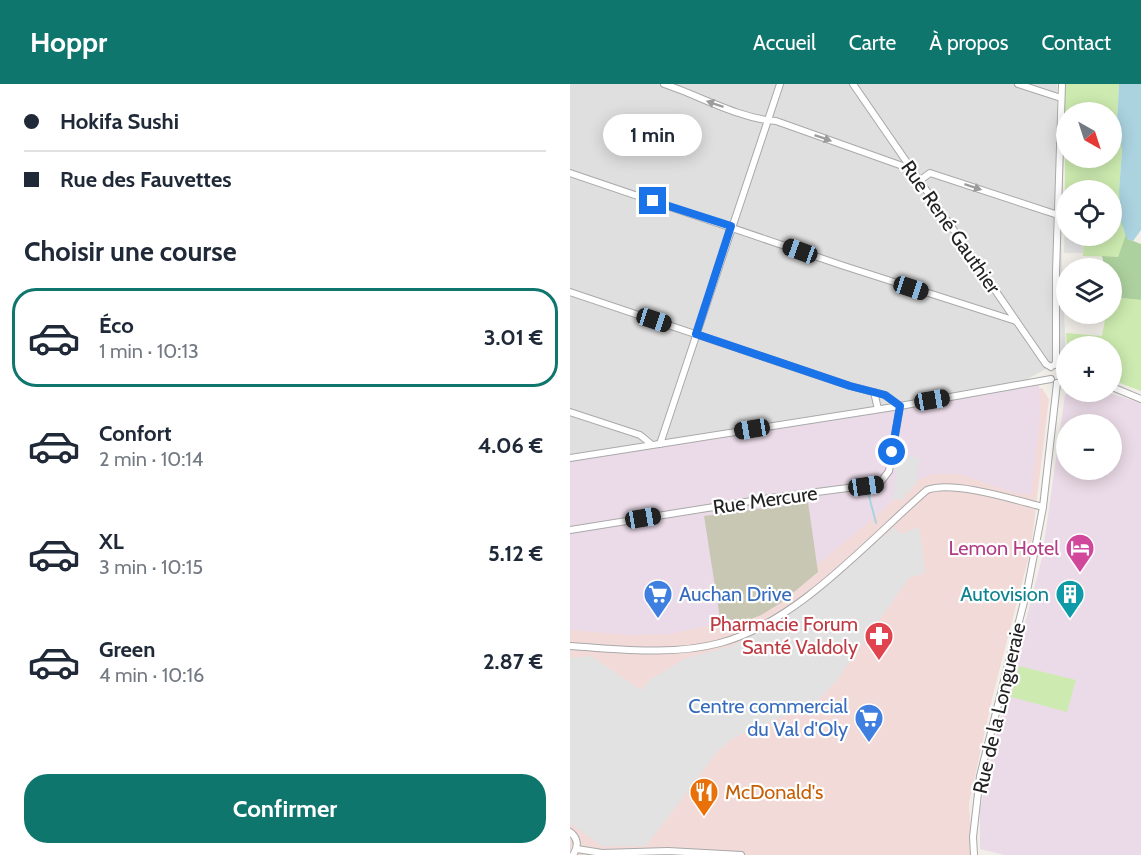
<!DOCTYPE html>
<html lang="fr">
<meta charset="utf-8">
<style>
body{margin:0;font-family:Cabin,sans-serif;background:#f6f6f7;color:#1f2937;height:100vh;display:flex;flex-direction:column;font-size:22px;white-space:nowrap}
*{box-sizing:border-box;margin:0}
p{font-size:20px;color:#747a83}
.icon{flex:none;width:33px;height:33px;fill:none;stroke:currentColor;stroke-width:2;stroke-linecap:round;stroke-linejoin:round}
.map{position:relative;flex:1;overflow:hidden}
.sheet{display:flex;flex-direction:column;background:#fff;width:570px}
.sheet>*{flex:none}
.guide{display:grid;align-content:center;height:132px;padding:0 24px;background:#fff}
.needle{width:39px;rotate:141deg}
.fabs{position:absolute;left:486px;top:18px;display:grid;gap:12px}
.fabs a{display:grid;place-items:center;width:66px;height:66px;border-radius:50%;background:#fff;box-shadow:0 3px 15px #0003;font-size:30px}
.end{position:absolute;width:27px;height:27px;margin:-14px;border:8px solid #1a73e8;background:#fff;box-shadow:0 0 0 3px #fff}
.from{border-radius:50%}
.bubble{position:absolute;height:42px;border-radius:21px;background:#fff;box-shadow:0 3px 15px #0003;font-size:20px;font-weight:700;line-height:42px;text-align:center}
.car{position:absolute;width:18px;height:36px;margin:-18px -9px;border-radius:8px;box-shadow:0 0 4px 2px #0007;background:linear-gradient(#222 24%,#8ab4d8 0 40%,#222 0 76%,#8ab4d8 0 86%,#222 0)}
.guide b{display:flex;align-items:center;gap:21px;height:57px;font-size:22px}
.guide b+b{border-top:2px solid #e0e1e3}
.guide i{width:15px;height:15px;background:#1f2937}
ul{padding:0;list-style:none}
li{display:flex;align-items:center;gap:18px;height:99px;margin:0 12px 9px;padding:0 12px;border:3px solid transparent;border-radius:24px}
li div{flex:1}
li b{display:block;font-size:22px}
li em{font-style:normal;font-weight:700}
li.active{border-color:#0f766e}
li>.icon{width:54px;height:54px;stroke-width:1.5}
h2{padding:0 24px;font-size:27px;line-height:72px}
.primary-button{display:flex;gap:12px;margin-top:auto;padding:12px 24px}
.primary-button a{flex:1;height:69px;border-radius:24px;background:#0f766e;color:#fff;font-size:24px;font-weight:700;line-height:69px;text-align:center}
header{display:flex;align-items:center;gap:36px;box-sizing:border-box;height:84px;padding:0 30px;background:#0f766e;color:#fff}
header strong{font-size:28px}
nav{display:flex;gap:33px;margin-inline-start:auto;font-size:21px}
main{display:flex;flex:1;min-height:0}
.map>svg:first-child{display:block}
.residential{fill:#e0dfdf}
.commercial{fill:#f2dad9}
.industrial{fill:#ebdbe8;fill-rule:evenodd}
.construction{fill:#c7c7b4}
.grass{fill:#cdebb0;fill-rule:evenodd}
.forest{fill:#add19e}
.parking{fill:#e2e2e2}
.water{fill:#aad3df}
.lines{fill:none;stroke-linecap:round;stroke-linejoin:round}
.stream{stroke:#aad3df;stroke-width:2}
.street-casing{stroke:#a9a9a9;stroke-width:8}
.street{stroke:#fff;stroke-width:6}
.oneway{fill:#9c9c9c}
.route{stroke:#1a73e8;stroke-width:8}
.labels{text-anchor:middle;stroke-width:4.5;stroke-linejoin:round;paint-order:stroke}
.street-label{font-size:20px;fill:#222;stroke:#fff}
.hotel-label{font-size:20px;fill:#b23c85;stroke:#fff;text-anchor:end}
.shop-label{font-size:20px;fill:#366cbe;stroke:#fff;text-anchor:start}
.culture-label{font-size:20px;fill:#0d838f;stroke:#fff;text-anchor:end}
.health-label{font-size:20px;fill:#be3a42;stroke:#fff;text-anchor:end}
.food-label{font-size:20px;fill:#c56008;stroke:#fff;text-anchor:start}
</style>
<header>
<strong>Hoppr</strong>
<nav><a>Accueil</a><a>Carte</a><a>À propos</a><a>Contact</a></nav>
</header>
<main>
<section class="sheet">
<div class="guide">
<b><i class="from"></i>Hokifa Sushi</b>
<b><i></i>Rue des Fauvettes</b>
</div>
<h2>Choisir une course</h2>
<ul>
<li class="active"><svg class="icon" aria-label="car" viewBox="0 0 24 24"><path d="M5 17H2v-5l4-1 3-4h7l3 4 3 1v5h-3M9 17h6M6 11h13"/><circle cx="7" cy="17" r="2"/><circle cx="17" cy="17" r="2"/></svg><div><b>Éco</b><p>1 min · 10:13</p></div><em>3.01 €</em></li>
<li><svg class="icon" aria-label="car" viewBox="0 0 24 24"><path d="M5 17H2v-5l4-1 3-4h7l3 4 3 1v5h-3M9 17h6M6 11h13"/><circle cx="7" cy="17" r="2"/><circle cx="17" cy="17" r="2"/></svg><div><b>Confort</b><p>2 min · 10:14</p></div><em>4.06 €</em></li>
<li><svg class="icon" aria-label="car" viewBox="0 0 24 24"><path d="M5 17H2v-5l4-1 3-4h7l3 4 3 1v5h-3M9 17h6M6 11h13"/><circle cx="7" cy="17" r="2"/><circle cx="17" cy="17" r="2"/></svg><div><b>XL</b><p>3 min · 10:15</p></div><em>5.12 €</em></li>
<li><svg class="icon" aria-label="car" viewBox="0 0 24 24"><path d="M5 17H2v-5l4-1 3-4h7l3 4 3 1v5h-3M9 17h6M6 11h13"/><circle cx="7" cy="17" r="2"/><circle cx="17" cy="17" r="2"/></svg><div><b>Green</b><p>4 min · 10:16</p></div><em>2.87 €</em></li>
</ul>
<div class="primary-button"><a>Confirmer</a></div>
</section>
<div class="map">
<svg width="571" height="771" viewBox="0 0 571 771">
<rect width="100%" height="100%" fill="#f2efe9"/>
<path class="residential" d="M0 0H487V64L496 274 426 312 0 378Z"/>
<path class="commercial" d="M472 304 479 315 461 464 423 611 399 719 402 771H0V378L91 358Z"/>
<g class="industrial">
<path d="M469 296 470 331 461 411 441 408 390 390H363L342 399 305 433 224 500 189 524 146 540 100 550 60 551 0 546V376L223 342Z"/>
<path d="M501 308H536L571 319V771H434L410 765V726L423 662 472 474 495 311ZM496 340H542V386H496Z"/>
</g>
<path class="construction" d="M238 418 248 488 212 518 191 531 152 547 134 432Z"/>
<g class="grass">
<path d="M495 0H549L547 36 552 67 549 107 553 145 556 150 548 173 513 172 514 152H542V106H496L495 128ZM496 28H542V74H496Z"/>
<path d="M542 213 571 216V307L542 296V262H497L496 249 532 252 536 230H542Z"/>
<path d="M449 582 506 596 497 628 441 613Z"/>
</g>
<path class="forest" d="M556 150 558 155 571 160V216L542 213V184H535L532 172 548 173Z"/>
<g class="parking">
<path d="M495 128 496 152H514L513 169H494Z"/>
<path d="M328 370 350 374 346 402H341L340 409H335L334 416 323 415Z"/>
<path d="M325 443 330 450 349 443 355 489 339 494 266 597 248 617 163 654 147 668 76 762H32L0 739V574L21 572 71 606 81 595 116 574 162 562 208 538Z"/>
</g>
<path class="water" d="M549 0H571V146L563 157 557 155 551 138 549 107 552 67 547 36Z"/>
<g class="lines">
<path class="stream" d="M298 408 306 439"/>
<g class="street-casing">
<g id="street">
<path d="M94 0C128 11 170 35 206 37L341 85"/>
<path d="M283 0 476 280 481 283"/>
<path d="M448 0 491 14"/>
<path d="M0 89 274 182 446 237"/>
<path d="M349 97 360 89 488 131"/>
<path d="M0 208 280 302 315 311 330 322 319 387 309 400 200 414 0 446"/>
<path d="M486 280V188L492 0"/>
<path d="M484 281 490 280 496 284"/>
<path d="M487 299 496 296"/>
<path d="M542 303 571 315"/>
<path d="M304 308 308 325"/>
<path d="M0 328 70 351 81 360"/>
<path d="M90 360 210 0"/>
<path d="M0 374 330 322 481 295"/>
<path d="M0 562C49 565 102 572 150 559 228 538 297 458 357 406 383 396 445 416 473 423"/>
<path d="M0 748C8 754 9 762 3 771"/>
<path d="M7 765 32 769 98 767 171 771"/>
<path d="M404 771 403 753 410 692 458 502 473 423 487 299"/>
</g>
</g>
<use href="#street" class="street"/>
</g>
<defs><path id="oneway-solid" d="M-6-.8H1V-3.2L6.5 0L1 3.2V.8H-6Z" transform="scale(1.5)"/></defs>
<g class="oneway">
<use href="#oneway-solid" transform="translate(145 20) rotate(-161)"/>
<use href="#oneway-solid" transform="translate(253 54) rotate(19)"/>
<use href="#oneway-solid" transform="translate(403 103) rotate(18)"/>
</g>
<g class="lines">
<path class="route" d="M83 117 161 142 126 250 280 302 315 311 330 322 322 368"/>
</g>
<defs>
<g id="hotel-pin" transform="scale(1.5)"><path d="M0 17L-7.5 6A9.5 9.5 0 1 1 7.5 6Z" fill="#d1479c" stroke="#fff"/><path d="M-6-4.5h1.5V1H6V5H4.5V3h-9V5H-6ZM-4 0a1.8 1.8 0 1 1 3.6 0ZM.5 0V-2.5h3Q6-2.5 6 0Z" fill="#fff"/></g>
<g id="supermarket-pin" transform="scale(1.5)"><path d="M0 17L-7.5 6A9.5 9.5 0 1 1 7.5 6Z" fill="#3f7fe0" stroke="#fff"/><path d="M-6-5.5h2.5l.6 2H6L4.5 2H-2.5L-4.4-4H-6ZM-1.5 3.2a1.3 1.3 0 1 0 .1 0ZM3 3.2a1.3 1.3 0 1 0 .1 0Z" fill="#fff"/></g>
<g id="building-pin" transform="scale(1.5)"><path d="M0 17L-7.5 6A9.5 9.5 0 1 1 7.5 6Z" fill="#0f9aa8" stroke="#fff"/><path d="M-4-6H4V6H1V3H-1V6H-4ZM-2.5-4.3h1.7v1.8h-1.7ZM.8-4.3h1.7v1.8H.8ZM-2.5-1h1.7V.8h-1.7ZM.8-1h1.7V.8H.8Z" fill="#fff"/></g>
<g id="pharmacy-pin" transform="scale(1.5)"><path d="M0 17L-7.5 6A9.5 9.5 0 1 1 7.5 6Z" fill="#e0444e" stroke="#fff"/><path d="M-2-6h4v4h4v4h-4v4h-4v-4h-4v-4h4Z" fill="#fff"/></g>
<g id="restaurant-pin" transform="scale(1.5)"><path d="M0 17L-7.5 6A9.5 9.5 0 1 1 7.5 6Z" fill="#e8710a" stroke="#fff"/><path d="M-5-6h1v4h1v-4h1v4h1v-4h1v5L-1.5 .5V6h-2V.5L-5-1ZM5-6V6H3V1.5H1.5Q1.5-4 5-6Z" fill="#fff"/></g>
</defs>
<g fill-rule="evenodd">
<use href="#hotel-pin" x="510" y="464"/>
<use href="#supermarket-pin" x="88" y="510"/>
<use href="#building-pin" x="500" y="510"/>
<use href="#pharmacy-pin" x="309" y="552"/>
<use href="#supermarket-pin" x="299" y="634"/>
<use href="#restaurant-pin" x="134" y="708"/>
</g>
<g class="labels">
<g class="street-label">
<text transform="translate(381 143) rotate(55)" y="7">Rue René Gauthier</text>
<text transform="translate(195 416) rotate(-8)" y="7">Rue Mercure</text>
<text transform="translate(429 624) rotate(-77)" y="7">Rue de la Longueraie</text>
</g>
<g class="hotel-label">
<text x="489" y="471">Lemon Hotel</text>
</g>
<g class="shop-label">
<text x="109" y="517">Auchan Drive</text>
<text x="278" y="629" text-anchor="end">Centre commercial<tspan x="278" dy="23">du Val d'Oly</tspan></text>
</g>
<g class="culture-label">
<text x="479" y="517">Autovision</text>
</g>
<g class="health-label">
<text x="288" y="547">Pharmacie Forum<tspan x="288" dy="23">Santé Valdoly</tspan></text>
</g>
<g class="food-label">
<text x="155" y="715">McDonald's</text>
</g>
</g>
</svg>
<div class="fabs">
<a><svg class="needle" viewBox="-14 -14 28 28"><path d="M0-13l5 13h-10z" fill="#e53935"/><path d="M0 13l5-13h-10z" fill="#747a83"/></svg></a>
<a><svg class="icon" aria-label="locate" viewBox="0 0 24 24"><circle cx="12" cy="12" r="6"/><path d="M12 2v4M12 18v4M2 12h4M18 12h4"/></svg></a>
<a><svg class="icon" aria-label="layers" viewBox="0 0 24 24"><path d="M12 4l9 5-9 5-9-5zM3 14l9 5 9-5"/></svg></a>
<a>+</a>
<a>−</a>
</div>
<i class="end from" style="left:322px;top:368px"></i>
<i class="end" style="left:83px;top:117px"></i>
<div class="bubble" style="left:33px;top:30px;width:99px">1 min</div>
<i class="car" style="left:230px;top:167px;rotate:290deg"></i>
<i class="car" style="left:341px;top:204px;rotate:108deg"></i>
<i class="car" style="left:84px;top:236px;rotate:108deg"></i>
<i class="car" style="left:362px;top:316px;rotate:80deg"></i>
<i class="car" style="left:182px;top:345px;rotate:261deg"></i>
<i class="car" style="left:296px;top:402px;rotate:82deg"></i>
<i class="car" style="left:73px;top:434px;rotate:81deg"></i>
</div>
</main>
